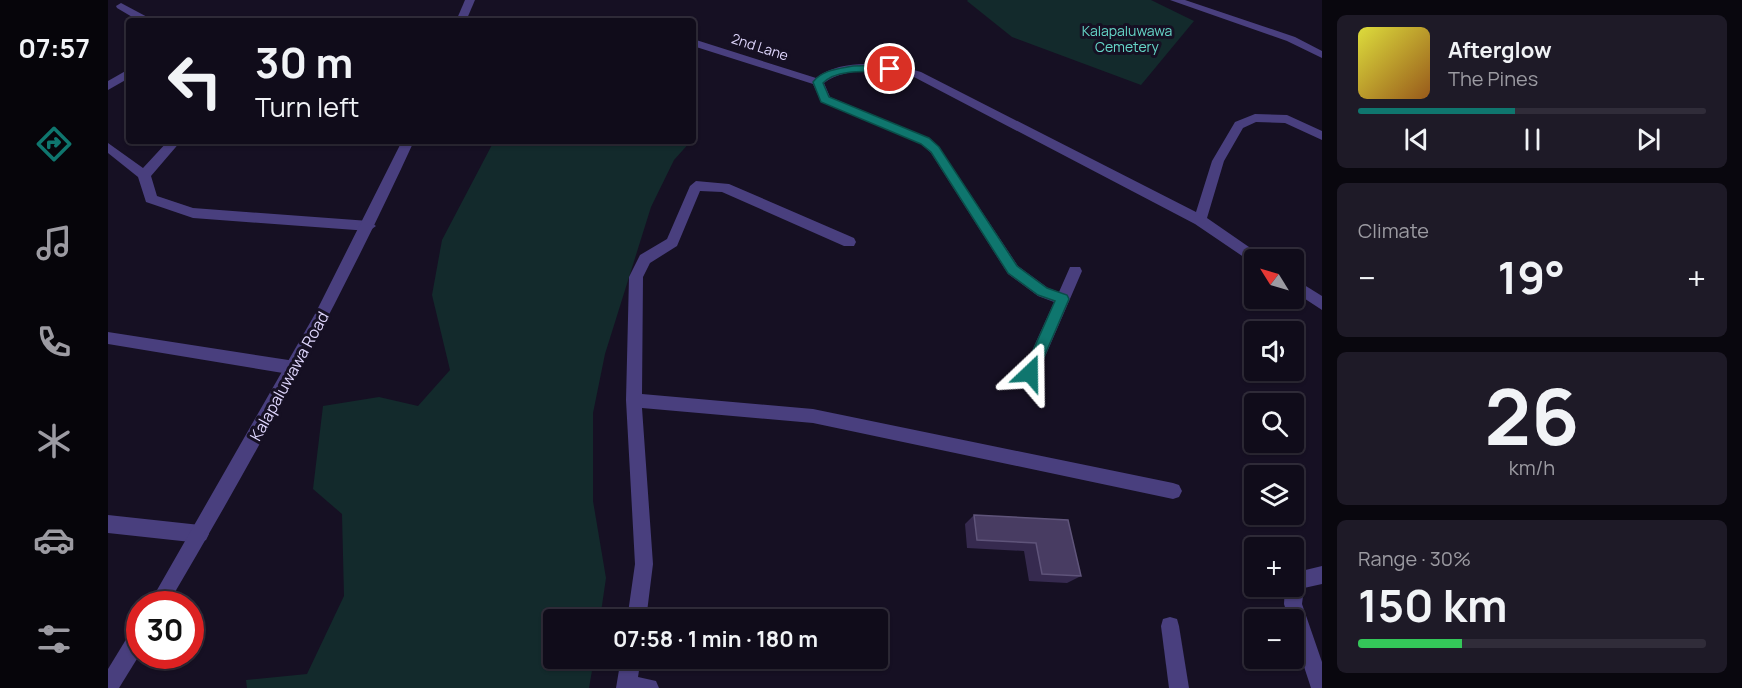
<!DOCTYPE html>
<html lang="en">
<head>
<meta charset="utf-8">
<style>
	body { margin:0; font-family:Manrope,sans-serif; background:#1e1a27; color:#f1f3f6; height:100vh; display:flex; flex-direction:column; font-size:22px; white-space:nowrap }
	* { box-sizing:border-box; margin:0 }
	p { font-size:20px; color:#9c9ba2 }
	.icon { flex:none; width:33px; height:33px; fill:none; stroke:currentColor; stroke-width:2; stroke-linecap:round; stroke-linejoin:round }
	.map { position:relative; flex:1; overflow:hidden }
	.panel { display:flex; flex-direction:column; gap:15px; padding:15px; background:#09070e; width:420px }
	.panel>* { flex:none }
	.banner { position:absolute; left:18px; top:18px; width:570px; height:126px; border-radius:6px; box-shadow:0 2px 4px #0004,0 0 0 2px #302c39; background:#100c1a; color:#f1f3f6; overflow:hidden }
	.needle { width:39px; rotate:307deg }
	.buttons { position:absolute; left:1136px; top:249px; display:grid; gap:12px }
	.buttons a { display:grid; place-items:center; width:60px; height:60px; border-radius:6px; background:#100c1a; box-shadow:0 2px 4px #0004,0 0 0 2px #302c39; font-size:30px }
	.speed { position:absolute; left:18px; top:591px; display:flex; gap:12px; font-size:30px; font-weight:700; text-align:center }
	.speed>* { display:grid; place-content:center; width:78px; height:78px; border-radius:50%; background:#100c1a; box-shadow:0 2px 4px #0004,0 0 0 2px #302c39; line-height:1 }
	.speed .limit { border:9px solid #d22; background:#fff; color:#111 }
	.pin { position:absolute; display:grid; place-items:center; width:51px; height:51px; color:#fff; margin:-26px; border:3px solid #fff; border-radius:50%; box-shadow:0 2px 6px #0007 }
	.me { position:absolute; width:66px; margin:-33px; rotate:23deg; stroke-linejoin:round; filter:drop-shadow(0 0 4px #0008) }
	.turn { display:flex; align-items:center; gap:21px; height:126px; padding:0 30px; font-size:27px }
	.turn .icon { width:78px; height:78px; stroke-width:2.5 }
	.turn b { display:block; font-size:42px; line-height:51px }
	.big { font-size:45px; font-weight:700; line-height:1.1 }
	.panel .tile { flex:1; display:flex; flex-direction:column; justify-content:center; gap:9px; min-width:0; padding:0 21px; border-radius:9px; background:#1e1a27 }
	.panel .dial { align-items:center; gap:0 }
	.dial b { font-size:78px; line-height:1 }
	.song { display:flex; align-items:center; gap:18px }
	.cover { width:72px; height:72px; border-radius:9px; background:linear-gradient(135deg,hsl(60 70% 55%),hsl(30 70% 35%)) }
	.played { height:6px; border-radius:3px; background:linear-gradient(90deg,#0f766e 45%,#302c39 45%) }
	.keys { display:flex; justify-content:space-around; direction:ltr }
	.heat { display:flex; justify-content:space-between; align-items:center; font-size:33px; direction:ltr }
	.charge { height:9px; border-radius:4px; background:linear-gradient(90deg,#34c759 30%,#302c39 0) }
	.trip { position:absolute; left:435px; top:609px; width:345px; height:60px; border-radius:6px; background:#100c1a; box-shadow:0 2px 4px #0004,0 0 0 2px #302c39; font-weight:700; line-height:60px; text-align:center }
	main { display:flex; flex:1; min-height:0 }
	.dock { display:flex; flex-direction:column; width:108px; justify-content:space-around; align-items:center; background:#06050a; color:#9c9ba2 }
	.dock .icon { width:42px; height:42px }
	.dock .on { color:#0f766e }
	.dock b { font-size:27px; color:#f1f3f6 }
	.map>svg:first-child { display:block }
	.green { fill:#132a2c }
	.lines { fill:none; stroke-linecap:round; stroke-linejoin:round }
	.minor { fill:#493f7e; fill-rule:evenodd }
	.tertiary { fill:#493f7e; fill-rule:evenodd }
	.wall { fill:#362a4f }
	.building { fill:#483c62; stroke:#5f547a; stroke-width:1.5 }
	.route { fill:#0f766e; stroke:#0a4d48; stroke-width:1.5 }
	.labels { text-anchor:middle; stroke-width:6; stroke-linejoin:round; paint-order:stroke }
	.far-park-label { font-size:14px; fill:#66d6c8; stroke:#161023 }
	.far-street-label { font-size:14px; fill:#ded5fc; stroke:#161023 }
	.street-label { font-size:16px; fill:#ded5fc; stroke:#161023 }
</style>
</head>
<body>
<main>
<nav class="dock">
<b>07:57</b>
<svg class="icon on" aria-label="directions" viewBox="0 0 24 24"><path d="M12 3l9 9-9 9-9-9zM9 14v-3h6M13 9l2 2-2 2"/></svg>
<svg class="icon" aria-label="music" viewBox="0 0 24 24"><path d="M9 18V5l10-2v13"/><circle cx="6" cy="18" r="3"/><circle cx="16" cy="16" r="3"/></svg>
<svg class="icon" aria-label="phone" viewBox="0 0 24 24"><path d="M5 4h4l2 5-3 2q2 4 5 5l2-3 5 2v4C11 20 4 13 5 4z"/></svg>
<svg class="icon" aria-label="climate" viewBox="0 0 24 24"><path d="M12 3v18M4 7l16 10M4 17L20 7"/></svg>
<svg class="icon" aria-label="car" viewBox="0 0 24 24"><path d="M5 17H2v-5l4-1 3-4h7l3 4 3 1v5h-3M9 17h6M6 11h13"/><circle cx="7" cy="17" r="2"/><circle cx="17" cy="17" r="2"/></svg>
<svg class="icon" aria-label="filters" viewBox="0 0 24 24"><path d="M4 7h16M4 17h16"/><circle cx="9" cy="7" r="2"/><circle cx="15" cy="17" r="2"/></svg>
</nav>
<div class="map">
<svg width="1214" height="688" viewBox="0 0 1214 688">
	<rect width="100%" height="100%" fill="#161023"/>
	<g class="green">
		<polygon points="860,0 1043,0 1086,21 1033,85 904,37 859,1"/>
		<polygon points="386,141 583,141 566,160 543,207 497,354 485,413 485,501 498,578 492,619 446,620 446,658 486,659 481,688 139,688 138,680 199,674 236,596 234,514 205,489 215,406 271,397 310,406 342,370 324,295 334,240"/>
	</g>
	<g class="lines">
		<g class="minor">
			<polygon points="1062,0 1077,0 1187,37 1214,51 1214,58 1179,41"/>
			<polygon points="13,3 43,19 44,21 31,21 9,8 8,6"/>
			<polygon points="513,18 523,19 524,21 508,21"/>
			<path d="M585,39L708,78C736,57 781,64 813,72L1088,212L1104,161L1127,122L1147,114L1179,115L1214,131V140L1177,123L1148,122L1135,128L1116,161L1099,218L1154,256L1156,260H1146V264L1087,224L806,77C778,72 741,65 716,83L722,97L821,138L831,147L910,266L940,288L951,292L962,267H972L974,271L930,373L927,378L922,380L917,378L914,373L946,302L930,296L900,274L823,153L813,144L713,102L705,84L585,46Z"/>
			<polygon points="21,69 21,78 0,90 0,81"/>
			<polygon points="60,141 73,141 43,176 49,196 85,208 261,221 268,226 261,231 85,218 38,202 30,177 0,153 0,143 35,168"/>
			<polygon points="588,181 621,184 746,238 748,242 746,246 736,246 614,192 592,191 569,246 542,263 535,277 534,394 705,409 1065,483 1071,485 1074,491 1071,497 1065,499 705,423 534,408 545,564 538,620 519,620 527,564 518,400 521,277 532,255 559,239 582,186"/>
			<polygon points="1185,278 1214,296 1214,310 1185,291"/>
			<polygon points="0,332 187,361 192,363 195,368 192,373 187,375 0,344"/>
			<polygon points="0,515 92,525 98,528 101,534 98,540 92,543 0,533"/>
			<polygon points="1214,566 1214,584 1196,588 1194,604 1214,662 1214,688 1203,688 1185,633 1185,620 1181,620 1176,604 1177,586 1185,586 1185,573"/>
			<polygon points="1062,617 1069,619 1071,626 1081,688 1061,688 1053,626 1055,619"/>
			<polygon points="513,658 533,658 530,677 548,681 551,688 508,688"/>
		</g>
		<g class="tertiary">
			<polygon points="357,0 367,0 358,21 348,21"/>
			<path d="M294,141H306C233,300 149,453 60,604H41L207,314Z"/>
			<polygon points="32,626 32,654 11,688 0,688 0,669 25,628"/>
		</g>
	</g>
	<polygon class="wall" points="866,515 960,520 973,576 959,583 921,581 916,551 859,548 857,524"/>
	<polygon class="building" points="866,515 960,520 973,576 934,574 928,543 869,540"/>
	<path class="route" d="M745,66L782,65L787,69L782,72C762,72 729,68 715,83L721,97L821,138L831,147L909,266L939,288L959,295L961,299L927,378H917L915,373L947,301L930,295L900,273L823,152L813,144L713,102L705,82C714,70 730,69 745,66Z"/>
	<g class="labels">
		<g class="far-park-label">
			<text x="1019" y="36">Kalapaluwawa<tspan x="1019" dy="16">Cemetery</tspan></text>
		</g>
		<g class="far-street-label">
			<text transform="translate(652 47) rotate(18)" y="5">2nd Lane</text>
		</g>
		<g class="street-label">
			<text transform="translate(181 376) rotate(-61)" y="6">Kalapaluwawa Road</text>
		</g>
	</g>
</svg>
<div class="buttons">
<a><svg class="needle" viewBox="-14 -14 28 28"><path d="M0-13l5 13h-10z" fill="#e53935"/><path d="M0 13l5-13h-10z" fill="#9c9ba2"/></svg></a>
<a><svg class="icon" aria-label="sound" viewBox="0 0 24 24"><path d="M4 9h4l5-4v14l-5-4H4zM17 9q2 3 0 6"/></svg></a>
<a><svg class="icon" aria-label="search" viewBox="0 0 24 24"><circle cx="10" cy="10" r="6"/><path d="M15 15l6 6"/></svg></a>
<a><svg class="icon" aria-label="layers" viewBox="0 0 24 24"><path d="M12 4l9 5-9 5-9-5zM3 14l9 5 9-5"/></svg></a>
<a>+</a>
<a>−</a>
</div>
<div class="speed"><div class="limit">30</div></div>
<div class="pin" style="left:782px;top:69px;background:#d93025"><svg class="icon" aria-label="arrive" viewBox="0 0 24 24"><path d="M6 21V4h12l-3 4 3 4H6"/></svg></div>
<svg class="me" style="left:922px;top:373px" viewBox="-20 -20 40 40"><path d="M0-17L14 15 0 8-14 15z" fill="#0f766e" stroke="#fff" stroke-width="4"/></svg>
<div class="trip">07:58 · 1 min · 180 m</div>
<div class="banner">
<div class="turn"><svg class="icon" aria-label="left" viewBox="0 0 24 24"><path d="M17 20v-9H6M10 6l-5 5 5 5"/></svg><div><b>30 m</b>Turn left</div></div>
</div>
</div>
<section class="panel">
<div class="tile">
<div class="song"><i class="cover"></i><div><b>Afterglow</b><p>The Pines</p></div></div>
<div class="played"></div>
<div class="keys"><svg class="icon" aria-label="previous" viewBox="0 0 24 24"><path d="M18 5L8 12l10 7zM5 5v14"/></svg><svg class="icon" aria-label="pause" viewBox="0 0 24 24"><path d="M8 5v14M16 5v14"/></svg><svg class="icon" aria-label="next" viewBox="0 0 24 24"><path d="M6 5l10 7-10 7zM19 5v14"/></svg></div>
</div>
<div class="tile"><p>Climate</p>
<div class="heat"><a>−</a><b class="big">19°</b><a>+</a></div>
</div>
<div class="tile dial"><b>26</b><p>km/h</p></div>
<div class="tile"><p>Range · 30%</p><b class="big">150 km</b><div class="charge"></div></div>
</section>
</main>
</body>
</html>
